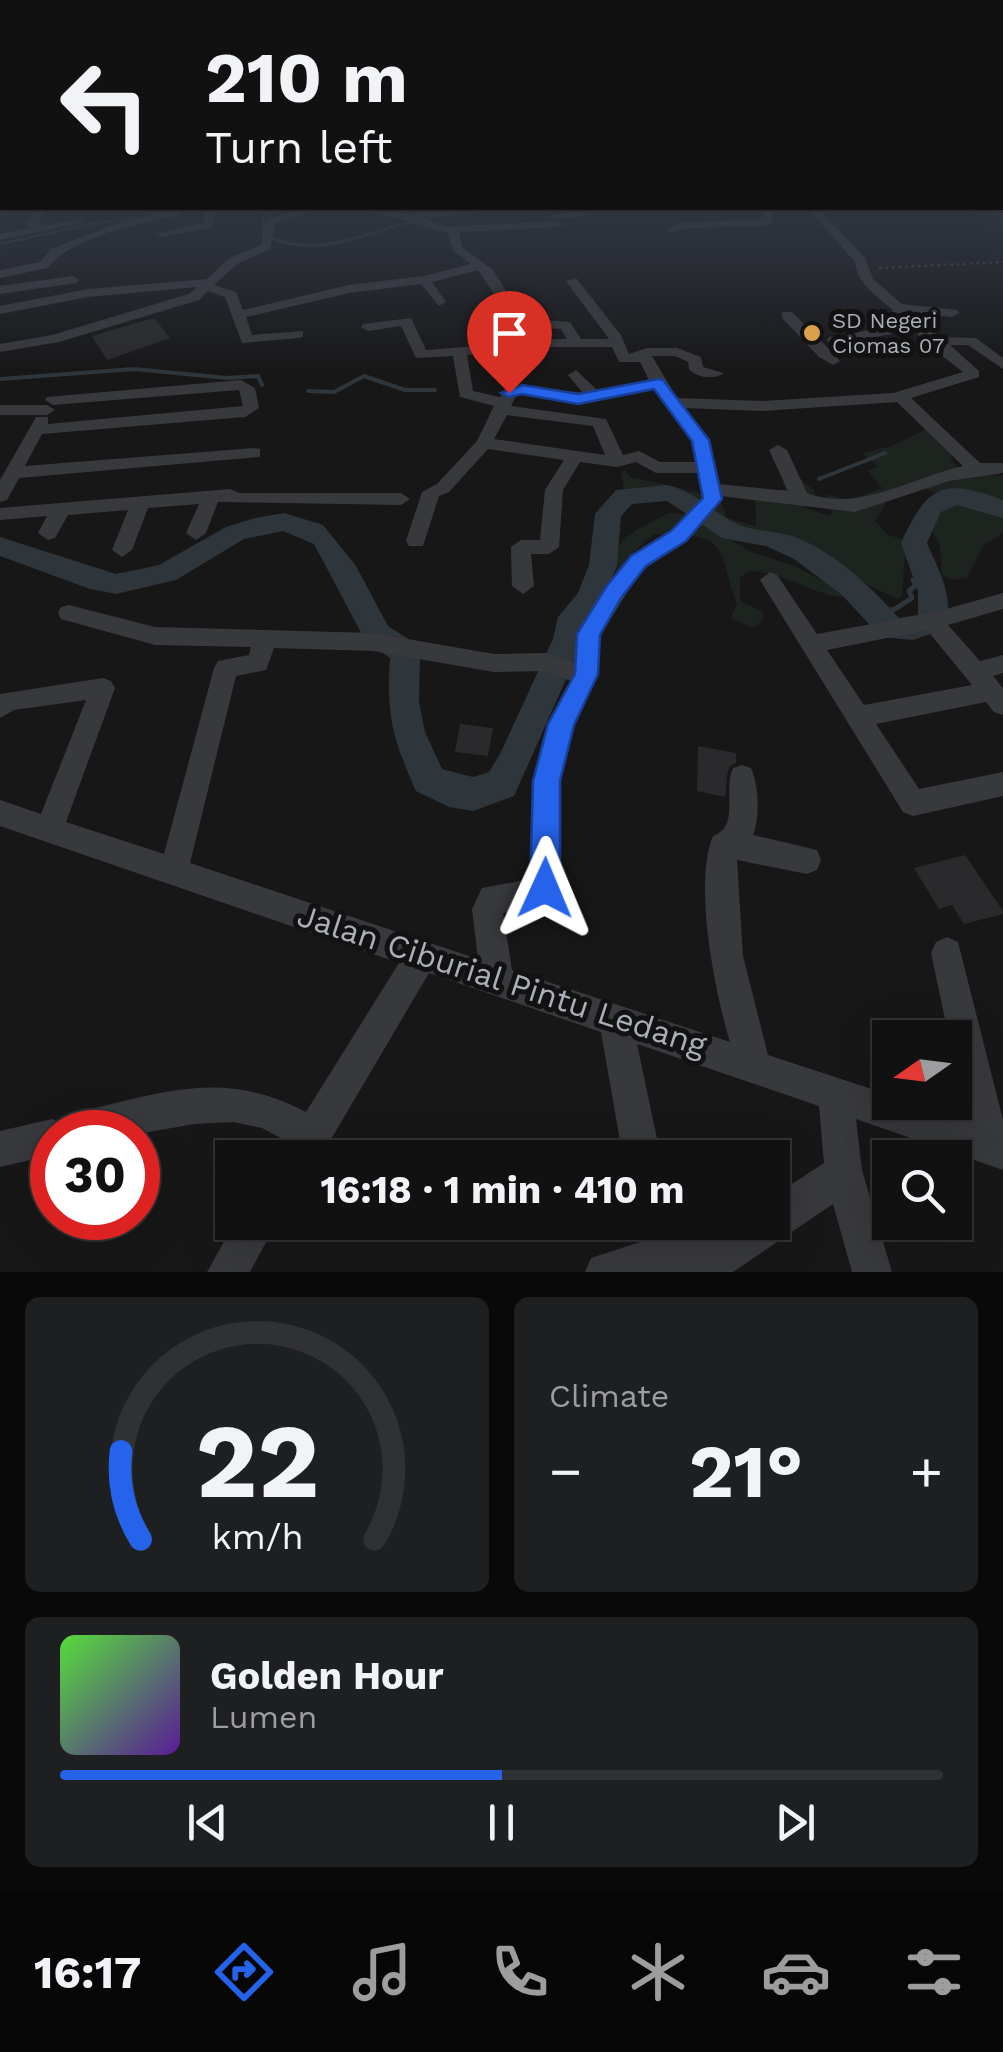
<!DOCTYPE html>
<html lang="en">
<head>
<meta charset="utf-8">
<style>
	body { margin:0; font-family:"Work Sans",sans-serif; background:#1e1f20; color:#f1f3f6; height:100vh; display:flex; flex-direction:column; font-size:38px; white-space:nowrap }
	* { box-sizing:border-box; margin:0 }
	p { font-size:32px; color:#9c9d9f }
	.icon { flex:none; width:55px; height:55px; fill:none; stroke:currentColor; stroke-width:2; stroke-linecap:round; stroke-linejoin:round }
	.map { position:relative; height:1272px; overflow:hidden }
	.panel { display:flex; flex-direction:column; gap:25px; padding:25px; background:#09090a; flex:1 }
	.panel>* { flex:none }
	.top-card { position:absolute; left:0px; top:0px; width:1005px; height:210px; box-shadow:0 10px 40px #0002,0 0 0 2px #303132; background:#111112; color:#f1f3f6; overflow:hidden }
	.needle { width:65px; rotate:256deg }
	.tools { position:absolute; left:872px; top:1020px; display:grid; gap:20px }
	.tools a { display:grid; place-items:center; width:100px; height:100px; border-radius:0px; background:#111112; box-shadow:0 10px 40px #0002,0 0 0 2px #303132; font-size:50px }
	.speed { position:absolute; left:30px; top:1110px; display:flex; gap:20px; font-size:50px; font-weight:700; text-align:center }
	.speed>* { display:grid; place-content:center; width:130px; height:130px; border-radius:50%; background:#111112; box-shadow:0 10px 40px #0002,0 0 0 2px #303132; line-height:1 }
	.speed .limit { border:15px solid #d22; background:#fff; color:#111 }
	.pin { position:absolute; display:grid; place-items:center; width:85px; height:85px; color:#fff; margin:-102px -42px; border-radius:50% 50% 50% 0; rotate:-45deg; box-shadow:0 0 10px #0007 }
	.pin .icon { rotate:45deg }
	.me { position:absolute; width:110px; margin:-55px; rotate:1deg; stroke-linejoin:round; filter:drop-shadow(0 0 8px #0008) }
	.turn { display:flex; align-items:center; gap:35px; height:210px; padding:0 40px; font-size:45px }
	.turn .icon { width:130px; height:130px; stroke-width:2.5 }
	.turn b { display:block; font-size:70px; line-height:85px }
	.big { font-size:75px; font-weight:700; line-height:1.1 }
	.panel .card { flex:1; display:flex; flex-direction:column; justify-content:center; gap:15px; min-width:0; padding:0 35px; border-radius:15px; background:#1e1f20 }
	.panel .dial { align-items:center; gap:0 }
	.dial svg { height:260px; overflow:visible; fill:none; stroke:#303132; stroke-width:7; stroke-linecap:round; text-anchor:middle }
	.dial text { fill:#f1f3f6; stroke:none }
	.song { display:flex; align-items:center; gap:30px }
	.cover { width:120px; height:120px; border-radius:15px; background:linear-gradient(135deg,hsl(110 70% 55%),hsl(270 70% 35%)) }
	.played { height:10px; border-radius:5px; background:linear-gradient(90deg,#2563eb 50%,#303132 50%) }
	.keys { display:flex; justify-content:space-around; direction:ltr }
	.heat { display:flex; justify-content:space-between; align-items:center; font-size:55px; direction:ltr }
	.panel .tiles { flex:1; display:grid; gap:25px; grid-template-columns:1fr 1fr }
	.card:last-child { grid-column:span 2 }
	.trip { position:absolute; left:215px; top:1140px; width:575px; height:100px; border-radius:0px; background:#111112; box-shadow:0 10px 40px #0002,0 0 0 2px #303132; font-weight:700; line-height:100px; text-align:center }
	.tabs { display:flex; height:160px; justify-content:space-around; align-items:center; background:#070707; color:#9c9d9f }
	.tabs .icon { width:70px; height:70px }
	.tabs .on { color:#2563eb }
	.tabs b { font-size:45px; color:#f1f3f6 }
	.map>svg:first-child { display:block }
	.green { fill:#1d231e }
	.lines { fill:none; stroke-linecap:round; stroke-linejoin:round }
	.stream-far2 { stroke:#2e363b; stroke-width:2.5 }
	.stream-far1 { stroke:#2e363b; stroke-width:4 }
	.stream { stroke:#2e363b; stroke-width:5 }
	.river { fill:#2e363b; fill-rule:evenodd }
	.building { fill:#2a2a2c }
	.path { stroke:#3e4044; stroke-width:2.5; stroke-dasharray:2.5 4; stroke-linecap:butt }
	.minor { fill:#38393d; fill-rule:evenodd }
	.route { fill:#2563eb; stroke:#184099; stroke-width:2.5 }
	.poi-dot { fill:#dba04c; stroke:#121213; stroke-width:4 }
	.labels { text-anchor:middle; stroke-width:10; stroke-linejoin:round; paint-order:stroke }
	.far-poi-label { font-size:22px; fill:#abafb7; stroke:#121213; text-anchor:start }
	.near-street-label { font-size:32px; fill:#abafb7; stroke:#121213 }
</style>
</head>
<body>
<div class="map">
<svg width="1003" height="1272" viewBox="0 0 1003 1272">
	<rect width="100%" height="100%" fill="#171718"/>
	<g class="green">
		<path d="M927,429L953,449L951,460L960,471L1003,476V533L983,546L967,578L952,580L942,574L940,545L931,529L934,514L947,501L946,495L920,488L891,495L875,521L888,535L906,540L902,595L898,599L836,570L808,550L708,516L710,507C688,488 652,494 625,494L621,471L625,470L630,477C661,483 688,491 719,498L727,518L756,526L755,494L786,489L782,483L801,480L814,490L815,495L804,503L806,508L829,516L832,512L823,501L828,494L846,501L882,488L868,471L878,466L862,453L891,446Z"/>
		<path d="M669,513L686,514L752,552L794,566L845,592L849,598C813,596 786,572 749,571L740,578V601L762,611L764,618L754,628L730,618L737,605C716,543 730,535 654,534L627,558L617,573L611,569C607,541 648,523 669,513Z"/>
	</g>
	<g class="lines">
		<g class="stream-far2">
			<path d="M270,208L263,217L264,235C314,258 353,238 402,224C428,217 454,213 481,211"/>
			<polyline points="0,244 100,222 137,219"/>
		</g>
		<g class="stream-far1">
			<polyline points="0,379 134,369 227,378 258,376 262,385"/>
			<polyline points="308,391 334,392 364,376 405,390 435,390"/>
			<polyline points="819,479 885,453"/>
		</g>
		<polyline class="stream" points="878,613 895,609 912,598 909,591 916,585 913,580 931,581"/>
		<path class="river" d="M667,485C694,491 711,510 735,523C752,532 776,530 795,537C836,553 870,586 899,618L918,615V591L901,543C927,486 942,477 1003,500V518L957,505L941,512L927,543C938,570 958,601 942,630L913,640L881,637L842,595L794,559L766,546L722,538L667,501L632,504L621,516L617,565L604,598L587,621L583,641L514,796L473,811L449,807L416,791C393,739 386,717 390,658L366,642L314,544L283,531L244,539L176,580L116,594L90,589L0,556V537L116,574L159,565L226,527L255,518L284,513L323,525L356,566L388,626L410,640L420,657L419,702L425,732L442,769L473,777L489,772L501,752L553,639L558,617L578,593L589,565L595,514L616,490Z"/>
	</g>
	<g class="building">
		<polygon points="154,318 170,338 107,360 92,336"/>
		<polygon points="460,724 493,728 488,756 455,752"/>
		<polygon points="698,746 736,753 736,763 729,767 727,776 725,797 697,791"/>
		<polygon points="965,855 1003,911 1003,914 964,924 952,905 939,909 914,868"/>
	</g>
	<g class="lines">
		<polyline class="path" points="879,268 1003,262"/>
		<g class="minor">
			<rect x="1002" y="199" width="1" height="6"/>
			<polygon points="35,208 45,208 38,223 42,226 80,219 85,222 0,240 0,234 30,228 27,224"/>
			<path d="M173,208H183L179,215C140,225 73,235 48,268L0,278V270L40,262L51,249L115,224Z"/>
			<polygon points="205,208 215,208 213,227 162,237 156,234 204,223"/>
			<path d="M305,208H320L275,223L270,249L237,264L214,285L236,292L243,310L349,285L424,276L471,264L453,250L448,233L359,208H376L413,215L417,211L470,208L466,212L420,217L444,227L558,221L563,224L558,227L459,232L462,247L493,270L508,294L522,297L530,319L570,322L581,339H609L566,281L576,278L621,335L629,354L647,348H677L701,357L703,367L724,373C715,380 696,378 689,369L688,362L675,356H652L677,398L762,401L893,393L963,372L927,344L902,318L891,334L844,343L849,350L836,356L840,361L833,365L819,357L782,318V312H792L829,349L833,348L827,340L829,337L881,328L893,310C878,297 857,284 855,262L808,208H818L865,258L873,279L902,304L957,310L959,313L952,317L912,313L940,337L976,338L1003,358V369L968,345H950L979,371V377L911,398L980,463H1003V473L949,481L855,512L721,496L685,541L640,572L600,636L598,674L573,724L560,781V888C551,910 524,910 503,913L512,970L730,1042C715,993 693,883 713,836C741,825 722,792 733,768L742,765L751,768C759,786 760,818 753,835L817,850L821,860L817,870L807,874L737,860L743,956L768,1055L890,1095V1102H913L967,1121L955,1065V1038H949L931,953L936,942L947,937L958,942L1003,1120V1170L856,1119L862,1170L892,1272H852L833,1204L733,1272H585L591,1258L643,1241L638,1222H677L681,1236L711,1239L735,1222H772V1197L824,1163L819,1106L637,1044L661,1158H623L601,1032L429,973L320,1158H281L288,1142L262,1128L233,1122L194,1124L138,1134L52,1132V1155L0,1167V1131L52,1119L57,1121L71,1114C158,1094 221,1067 306,1112L399,963L0,826V800L41,814L86,700L14,710L0,718V694L103,678L111,681L115,688L66,822L164,854L214,668L218,661L249,655L251,647L155,645L61,619L58,613L61,607L69,605L155,627L373,633L494,654L545,653L575,663L578,635L626,562L671,531L702,498L698,473H656L636,462L617,467L580,462L563,490L559,547L549,554H531L534,586L523,594L512,586L511,547L521,540H540L545,490L564,460L488,449L449,492L439,496L423,546H409L406,541L422,492L437,484L477,441L494,406L460,397L453,356L416,358L401,326L368,331L361,327L363,324L411,318L426,350L504,344V350L467,355L473,391L500,397L507,386L512,384L583,393L568,375L576,370L597,390L649,380L640,362H619L612,347H524L517,343L524,339H567L561,329L533,327V335L492,339V333L520,329L511,303L498,300L478,270L432,282L446,302L439,306L421,284L349,293L246,317L252,335L303,331V337L298,338L242,343L225,297L208,291L199,300L59,342L0,352V344L52,335L189,294L197,287L88,297L0,314V306L88,289L207,279L229,258L261,245L266,219ZM654,388L692,440L696,462H660L639,451L623,455L606,419L511,406L517,394L578,404ZM897,402L963,466C913,477 858,513 807,493L787,450L778,445L769,450L788,491L718,484L708,440L685,408L762,411ZM507,415L593,426L605,455L494,439ZM274,648L373,651L494,672L544,671L571,681C533,753 533,799 530,879L482,888L472,909L478,959L190,863L236,676L266,670Z"/>
			<polygon points="765,208 775,208 771,223 766,226 685,228 673,233 667,230 679,222 761,220"/>
			<polygon points="583,211 587,216 553,219 548,216"/>
			<polygon points="73,276 79,280 77,283 0,294 0,286"/>
			<polygon points="241,380 255,388 259,408 245,417 42,434 25,466 254,448 260,449 260,457 19,478 7,500 0,502 0,480 36,417 48,417 48,424 243,406 239,390 53,405 45,400 47,397"/>
			<polygon points="0,405 47,405 55,410 47,415 0,415"/>
			<polygon points="230,489 240,493 401,493 410,499 401,505 218,502 206,533 196,540 186,533 199,504 148,508 132,550 122,557 112,550 128,510 68,515 55,538 48,540 38,533 47,516 0,520 0,508"/>
			<path d="M770,572L777,575L817,634L932,613L1003,593V609L948,625L980,661L1003,655V673L993,676L1003,688V715L994,712L986,702L876,724L919,789L1003,772V796L913,816L903,812L760,580ZM927,630L972,685L864,705L827,650Z"/>
			<polygon points="235,1222 277,1222 250,1272 207,1272"/>
		</g>
	</g>
	<linearGradient id="sky" x2="0" y2="1"><stop stop-color="#0d0d0d"/><stop offset="0.52" stop-color="#363c48"/><stop offset="1" stop-color="#363c48" stop-opacity="0"/></linearGradient>
	<rect width="1003" height="371" fill="url(#sky)"/>
	<polygon class="route" points="658,379 663,380 709,440 722,499 686,541 646,566 621,598 600,635 598,674 574,725 560,781 560,888 555,899 545,903 534,899 530,888 533,781 548,724 575,674 577,634 606,587 631,556 671,531 703,498 692,441 654,389 578,404 522,394 509,397 501,393 522,385 578,394"/>
	<circle class="poi-dot" cx="812" cy="333" r="10"/>
	<g class="labels">
		<g class="far-poi-label">
			<text x="832" y="328">SD Negeri<tspan x="832" dy="25">Ciomas 07</tspan></text>
		</g>
		<g class="near-street-label">
			<text transform="translate(502 980) rotate(18)" y="11">Jalan Ciburial Pintu Ledang</text>
		</g>
	</g>
</svg>
<div class="tools">
<a><svg class="needle" viewBox="-14 -14 28 28"><path d="M0-13l5 13h-10z" fill="#e53935"/><path d="M0 13l5-13h-10z" fill="#9c9d9f"/></svg></a>
<a><svg class="icon" aria-label="search" viewBox="0 0 24 24"><circle cx="10" cy="10" r="6"/><path d="M15 15l6 6"/></svg></a>
</div>
<div class="speed"><div class="limit">30</div></div>
<div class="pin" style="left:509px;top:393px;background:#d93025"><svg class="icon" aria-label="arrive" viewBox="0 0 24 24"><path d="M6 21V4h12l-3 4 3 4H6"/></svg></div>
<svg class="me" style="left:545px;top:888px" viewBox="-20 -20 40 40"><path d="M0-17L14 15 0 8-14 15z" fill="#2563eb" stroke="#fff" stroke-width="4"/></svg>
<div class="trip">16:18 · 1 min · 410 m</div>
<div class="top-card">
<div class="turn"><svg class="icon" aria-label="left" viewBox="0 0 24 24"><path d="M17 20v-9H6M10 6l-5 5 5 5"/></svg><div><b>210 m</b>Turn left</div></div>
</div>
</div>
<section class="panel">
<div class="tiles">
<div class="card dial"><svg viewBox="0 0 100 80">
<path d="M14 69A42 42 0 1 1 86 69"/>
<path d="M14 69A42 42 0 0 1 8 42" stroke="#2563eb"/>
<text x="50" y="56" font-size="32" font-weight="700">22</text>
<text x="50" y="72" font-size="11">km/h</text>
</svg></div>
<div class="card"><p>Climate</p>
<div class="heat"><a>−</a><b class="big">21°</b><a>+</a></div>
</div>
<div class="card">
<div class="song"><i class="cover"></i><div><b>Golden Hour</b><p>Lumen</p></div></div>
<div class="played"></div>
<div class="keys"><svg class="icon" aria-label="previous" viewBox="0 0 24 24"><path d="M18 5L8 12l10 7zM5 5v14"/></svg><svg class="icon" aria-label="pause" viewBox="0 0 24 24"><path d="M8 5v14M16 5v14"/></svg><svg class="icon" aria-label="next" viewBox="0 0 24 24"><path d="M6 5l10 7-10 7zM19 5v14"/></svg></div>
</div>
</div>
</section>
<nav class="tabs">
<b>16:17</b>
<svg class="icon on" aria-label="directions" viewBox="0 0 24 24"><path d="M12 3l9 9-9 9-9-9zM9 14v-3h6M13 9l2 2-2 2"/></svg>
<svg class="icon" aria-label="music" viewBox="0 0 24 24"><path d="M9 18V5l10-2v13"/><circle cx="6" cy="18" r="3"/><circle cx="16" cy="16" r="3"/></svg>
<svg class="icon" aria-label="phone" viewBox="0 0 24 24"><path d="M5 4h4l2 5-3 2q2 4 5 5l2-3 5 2v4C11 20 4 13 5 4z"/></svg>
<svg class="icon" aria-label="climate" viewBox="0 0 24 24"><path d="M12 3v18M4 7l16 10M4 17L20 7"/></svg>
<svg class="icon" aria-label="car" viewBox="0 0 24 24"><path d="M5 17H2v-5l4-1 3-4h7l3 4 3 1v5h-3M9 17h6M6 11h13"/><circle cx="7" cy="17" r="2"/><circle cx="17" cy="17" r="2"/></svg>
<svg class="icon" aria-label="filters" viewBox="0 0 24 24"><path d="M4 7h16M4 17h16"/><circle cx="9" cy="7" r="2"/><circle cx="15" cy="17" r="2"/></svg>
</nav>
</body>
</html>
